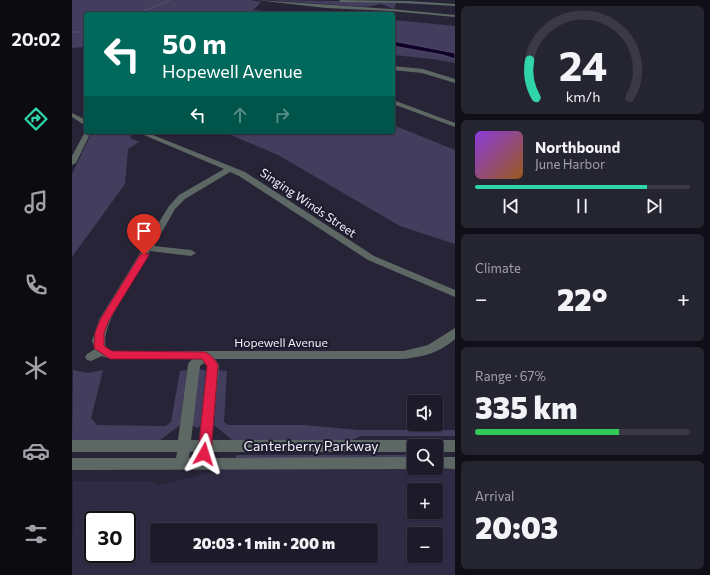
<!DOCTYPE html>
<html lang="en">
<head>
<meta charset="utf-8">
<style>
	body { margin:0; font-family:Commissioner,sans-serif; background:#252431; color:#f1f3f6; height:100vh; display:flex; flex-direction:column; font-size:15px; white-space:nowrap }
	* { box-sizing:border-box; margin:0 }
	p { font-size:13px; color:#a0a1a8 }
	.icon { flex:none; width:22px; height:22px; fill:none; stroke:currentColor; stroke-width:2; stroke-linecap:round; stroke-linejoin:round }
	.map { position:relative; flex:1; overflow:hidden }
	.details { display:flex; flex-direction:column; gap:6px; padding:6px; background:#100f17; width:255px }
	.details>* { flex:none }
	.guide { position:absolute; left:12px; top:12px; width:311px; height:122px; border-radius:4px; box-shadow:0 1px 3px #0004,0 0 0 1px #3b3946; background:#00695c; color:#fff; overflow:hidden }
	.tools { position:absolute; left:335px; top:395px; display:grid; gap:8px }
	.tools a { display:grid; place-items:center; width:36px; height:36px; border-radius:4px; background:#1d1b29; box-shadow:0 1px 3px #0004,0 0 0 1px #3b3946; font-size:20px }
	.speed { position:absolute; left:12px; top:511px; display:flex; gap:8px; font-size:20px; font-weight:700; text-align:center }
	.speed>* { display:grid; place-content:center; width:52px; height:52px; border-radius:50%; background:#1d1b29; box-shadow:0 1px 3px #0004,0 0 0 1px #3b3946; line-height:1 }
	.speed .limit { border:2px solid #111; border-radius:6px; background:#fff; color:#111 }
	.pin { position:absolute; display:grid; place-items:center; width:34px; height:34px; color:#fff; margin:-41px -17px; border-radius:50% 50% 50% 0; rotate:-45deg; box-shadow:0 0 4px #0007 }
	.pin .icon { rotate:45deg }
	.me { position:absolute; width:44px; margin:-22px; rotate:6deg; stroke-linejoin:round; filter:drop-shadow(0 0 3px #0008) }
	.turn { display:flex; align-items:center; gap:14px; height:84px; padding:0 12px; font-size:18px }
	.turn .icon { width:52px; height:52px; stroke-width:2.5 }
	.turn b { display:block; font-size:28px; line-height:34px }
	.lanes { display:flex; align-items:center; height:38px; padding:0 12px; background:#0003; justify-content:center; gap:20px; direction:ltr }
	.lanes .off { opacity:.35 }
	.big { font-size:30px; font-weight:800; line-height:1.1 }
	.details .tile { flex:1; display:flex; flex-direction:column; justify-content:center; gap:6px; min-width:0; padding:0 14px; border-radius:6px; background:#252431 }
	.details .dial { align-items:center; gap:0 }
	.dial svg { height:104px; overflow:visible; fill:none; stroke:#3b3946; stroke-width:7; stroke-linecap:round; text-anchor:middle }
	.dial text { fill:#f1f3f6; stroke:none }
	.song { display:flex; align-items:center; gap:12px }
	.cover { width:48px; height:48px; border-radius:6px; background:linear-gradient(135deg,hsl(270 70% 55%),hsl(30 70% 35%)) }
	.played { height:4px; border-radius:2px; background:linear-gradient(90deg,#2fd4aa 80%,#3b3946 80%) }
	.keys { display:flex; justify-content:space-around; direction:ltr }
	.heat { display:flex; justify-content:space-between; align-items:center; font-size:22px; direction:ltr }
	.charge { height:6px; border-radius:3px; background:linear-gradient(90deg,#34c759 67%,#3b3946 0) }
	.trip { position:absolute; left:78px; top:523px; width:228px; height:40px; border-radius:4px; background:#1d1b29; box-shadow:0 1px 3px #0004,0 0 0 1px #3b3946; font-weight:800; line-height:40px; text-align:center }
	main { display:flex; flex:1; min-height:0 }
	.tab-bar { display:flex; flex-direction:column; width:72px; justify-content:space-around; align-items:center; background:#0c0b10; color:#a0a1a8 }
	.tab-bar .icon { width:28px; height:28px }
	.tab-bar .on { color:#2fd4aa }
	.tab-bar b { font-size:18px; color:#f1f3f6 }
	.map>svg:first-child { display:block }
	.built { fill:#2f2b45; fill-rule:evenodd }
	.green { fill:#433e5e }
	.water { fill:#0e022a; stroke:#524969 }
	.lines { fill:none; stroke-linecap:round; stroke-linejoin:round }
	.stream { stroke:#524969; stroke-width:1.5 }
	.minor { fill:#5d6864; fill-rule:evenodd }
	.route { fill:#e11d48; stroke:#92132f }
	.labels { text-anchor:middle; stroke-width:4; stroke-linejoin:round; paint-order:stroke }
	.street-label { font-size:12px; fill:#f2f0fd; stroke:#1e1b2d }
	.near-street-label { font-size:14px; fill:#f2f0fd; stroke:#1e1b2d }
</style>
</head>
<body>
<main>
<nav class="tab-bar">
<b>20:02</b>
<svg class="icon on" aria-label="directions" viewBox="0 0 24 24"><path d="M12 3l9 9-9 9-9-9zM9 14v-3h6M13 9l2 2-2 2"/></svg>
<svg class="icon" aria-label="music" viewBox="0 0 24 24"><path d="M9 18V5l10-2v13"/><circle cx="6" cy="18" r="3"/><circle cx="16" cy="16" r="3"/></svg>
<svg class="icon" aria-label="phone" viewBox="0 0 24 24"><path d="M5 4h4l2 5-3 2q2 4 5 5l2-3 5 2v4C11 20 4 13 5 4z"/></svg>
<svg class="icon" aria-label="climate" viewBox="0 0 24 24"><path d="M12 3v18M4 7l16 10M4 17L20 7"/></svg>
<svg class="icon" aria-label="car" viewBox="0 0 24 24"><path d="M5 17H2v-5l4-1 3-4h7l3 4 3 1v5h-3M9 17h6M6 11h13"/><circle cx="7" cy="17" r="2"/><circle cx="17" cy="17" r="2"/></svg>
<svg class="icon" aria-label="filters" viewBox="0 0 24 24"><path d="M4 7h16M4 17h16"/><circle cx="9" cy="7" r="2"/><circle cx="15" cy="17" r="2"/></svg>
</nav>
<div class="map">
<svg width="383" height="575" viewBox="0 0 383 575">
	<rect width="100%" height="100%" fill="#272437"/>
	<path class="built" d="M156,468L383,469V575H0L1,481H76L88,485ZM342,490H364V512H342ZM21,520H55V554H21ZM85,530H299V556H85ZM342,534H364V556H342Z"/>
	<g class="green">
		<polygon points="0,0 178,0 189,2 181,10 224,14 14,14 14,47 0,48"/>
		<polygon points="195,0 338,2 383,6 324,3 322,9 309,4 294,7"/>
		<polygon points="321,20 383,26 383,63 360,59 321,55"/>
		<polygon points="321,125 383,150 383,244 328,226 206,155 152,132 321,132"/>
		<polygon points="20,132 60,132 58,138 67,142 56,149 53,184 0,257 0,174"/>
		<polygon points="128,369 134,371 130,425 125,428 120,425 126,371"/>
		<polygon points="1,370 16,373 31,370 19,418 25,425 94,426 99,422 108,371 115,370 108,425 87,441 0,440"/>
		<polygon points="146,370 155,371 152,422 156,425 232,425 287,430 383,430 383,436 289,436 280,440 160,440 142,425"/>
		<polygon points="342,451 342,458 164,459 164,455 331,455"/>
	</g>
	<polygon class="water" points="321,41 383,53 383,59 371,55 321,46"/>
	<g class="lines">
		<g class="stream">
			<polyline points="64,14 98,0"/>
			<polyline points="0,32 14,32"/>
		</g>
		<g class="minor">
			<polygon points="184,0 319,9 383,15 383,17 319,11 254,8"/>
			<polygon points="268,0 336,1 383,4 383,6 336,3 269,2 267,1"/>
			<polygon points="321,66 351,69 383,79 383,83 350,73 321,70"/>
			<polygon points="321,100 383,123 383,127 321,104"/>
			<polygon points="0,113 14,120 14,126 0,117"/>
			<polygon points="14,130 14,132 19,132 4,163 0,165 0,156"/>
			<path d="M72,133H76L173,172L302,256L383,290V297L296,260L167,176L158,172L113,199L103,209L82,246L119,250L124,253L119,256L78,251C66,272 27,325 34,348L39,351H332L356,345L383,328V339C369,352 351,357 332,359H143L147,365L140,440H383V452H364V446H342V452H139L138,458L342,457V468H344L342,469L0,470V458H104L105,452H0V440H106L116,364L120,359H38L30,356L19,361L15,360L13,357L15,354L23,349L20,341L27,320L97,206L107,195L152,169L72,135ZM132,363L135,366L127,440H119L128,366ZM118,452H126L125,458H117Z"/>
			<polygon points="364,457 383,457 383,469 362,468 364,468"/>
		</g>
	</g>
	<path class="route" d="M72,252L77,255L37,320L32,333V346L40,351L133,352C138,354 143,359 146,365L139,454L137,458L132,459L128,458L126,454L135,366L130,359H38L22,348L23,333L28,320L68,255Z"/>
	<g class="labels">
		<g class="street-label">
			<text transform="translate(236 203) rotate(34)" y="4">Singing Winds Street</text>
			<text x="209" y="347">Hopewell Avenue</text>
		</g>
		<g class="near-street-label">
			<text x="239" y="451">Canterberry Parkway</text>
		</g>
	</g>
</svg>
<div class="tools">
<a><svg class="icon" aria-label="sound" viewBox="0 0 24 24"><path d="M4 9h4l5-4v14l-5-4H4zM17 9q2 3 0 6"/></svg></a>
<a><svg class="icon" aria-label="search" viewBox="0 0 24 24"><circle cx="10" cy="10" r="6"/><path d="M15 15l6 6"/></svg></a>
<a>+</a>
<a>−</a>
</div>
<div class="speed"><div class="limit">30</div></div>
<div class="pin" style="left:72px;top:255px;background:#d93025"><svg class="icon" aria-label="arrive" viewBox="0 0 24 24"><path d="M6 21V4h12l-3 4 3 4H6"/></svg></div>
<svg class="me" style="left:132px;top:454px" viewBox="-20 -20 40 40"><path d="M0-17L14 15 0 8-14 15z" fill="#e11d48" stroke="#fff" stroke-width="4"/></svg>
<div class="trip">20:03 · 1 min · 200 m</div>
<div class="guide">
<div class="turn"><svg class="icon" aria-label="left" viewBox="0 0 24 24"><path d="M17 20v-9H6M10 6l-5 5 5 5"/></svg><div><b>50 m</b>Hopewell Avenue</div></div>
<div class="lanes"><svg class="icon" aria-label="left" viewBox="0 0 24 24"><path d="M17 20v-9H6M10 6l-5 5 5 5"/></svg><svg class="icon off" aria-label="ahead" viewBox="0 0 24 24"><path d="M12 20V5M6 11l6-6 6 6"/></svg><svg class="icon off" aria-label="right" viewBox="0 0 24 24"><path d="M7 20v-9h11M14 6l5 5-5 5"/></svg></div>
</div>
</div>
<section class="details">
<div class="tile dial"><svg viewBox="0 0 100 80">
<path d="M14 69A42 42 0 1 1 86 69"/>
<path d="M14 69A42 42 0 0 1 9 40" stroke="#2fd4aa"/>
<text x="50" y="56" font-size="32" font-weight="700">24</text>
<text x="50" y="72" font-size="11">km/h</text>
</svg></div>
<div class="tile">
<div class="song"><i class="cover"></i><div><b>Northbound</b><p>June Harbor</p></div></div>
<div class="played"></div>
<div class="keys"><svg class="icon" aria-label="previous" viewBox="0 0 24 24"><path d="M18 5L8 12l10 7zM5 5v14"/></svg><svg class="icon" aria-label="pause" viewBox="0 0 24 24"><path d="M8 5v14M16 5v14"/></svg><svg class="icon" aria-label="next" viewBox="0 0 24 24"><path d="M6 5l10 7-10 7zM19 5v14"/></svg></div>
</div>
<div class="tile"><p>Climate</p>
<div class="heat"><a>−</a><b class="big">22°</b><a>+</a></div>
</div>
<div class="tile"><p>Range · 67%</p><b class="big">335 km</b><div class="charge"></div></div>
<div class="tile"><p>Arrival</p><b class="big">20:03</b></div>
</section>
</main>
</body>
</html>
